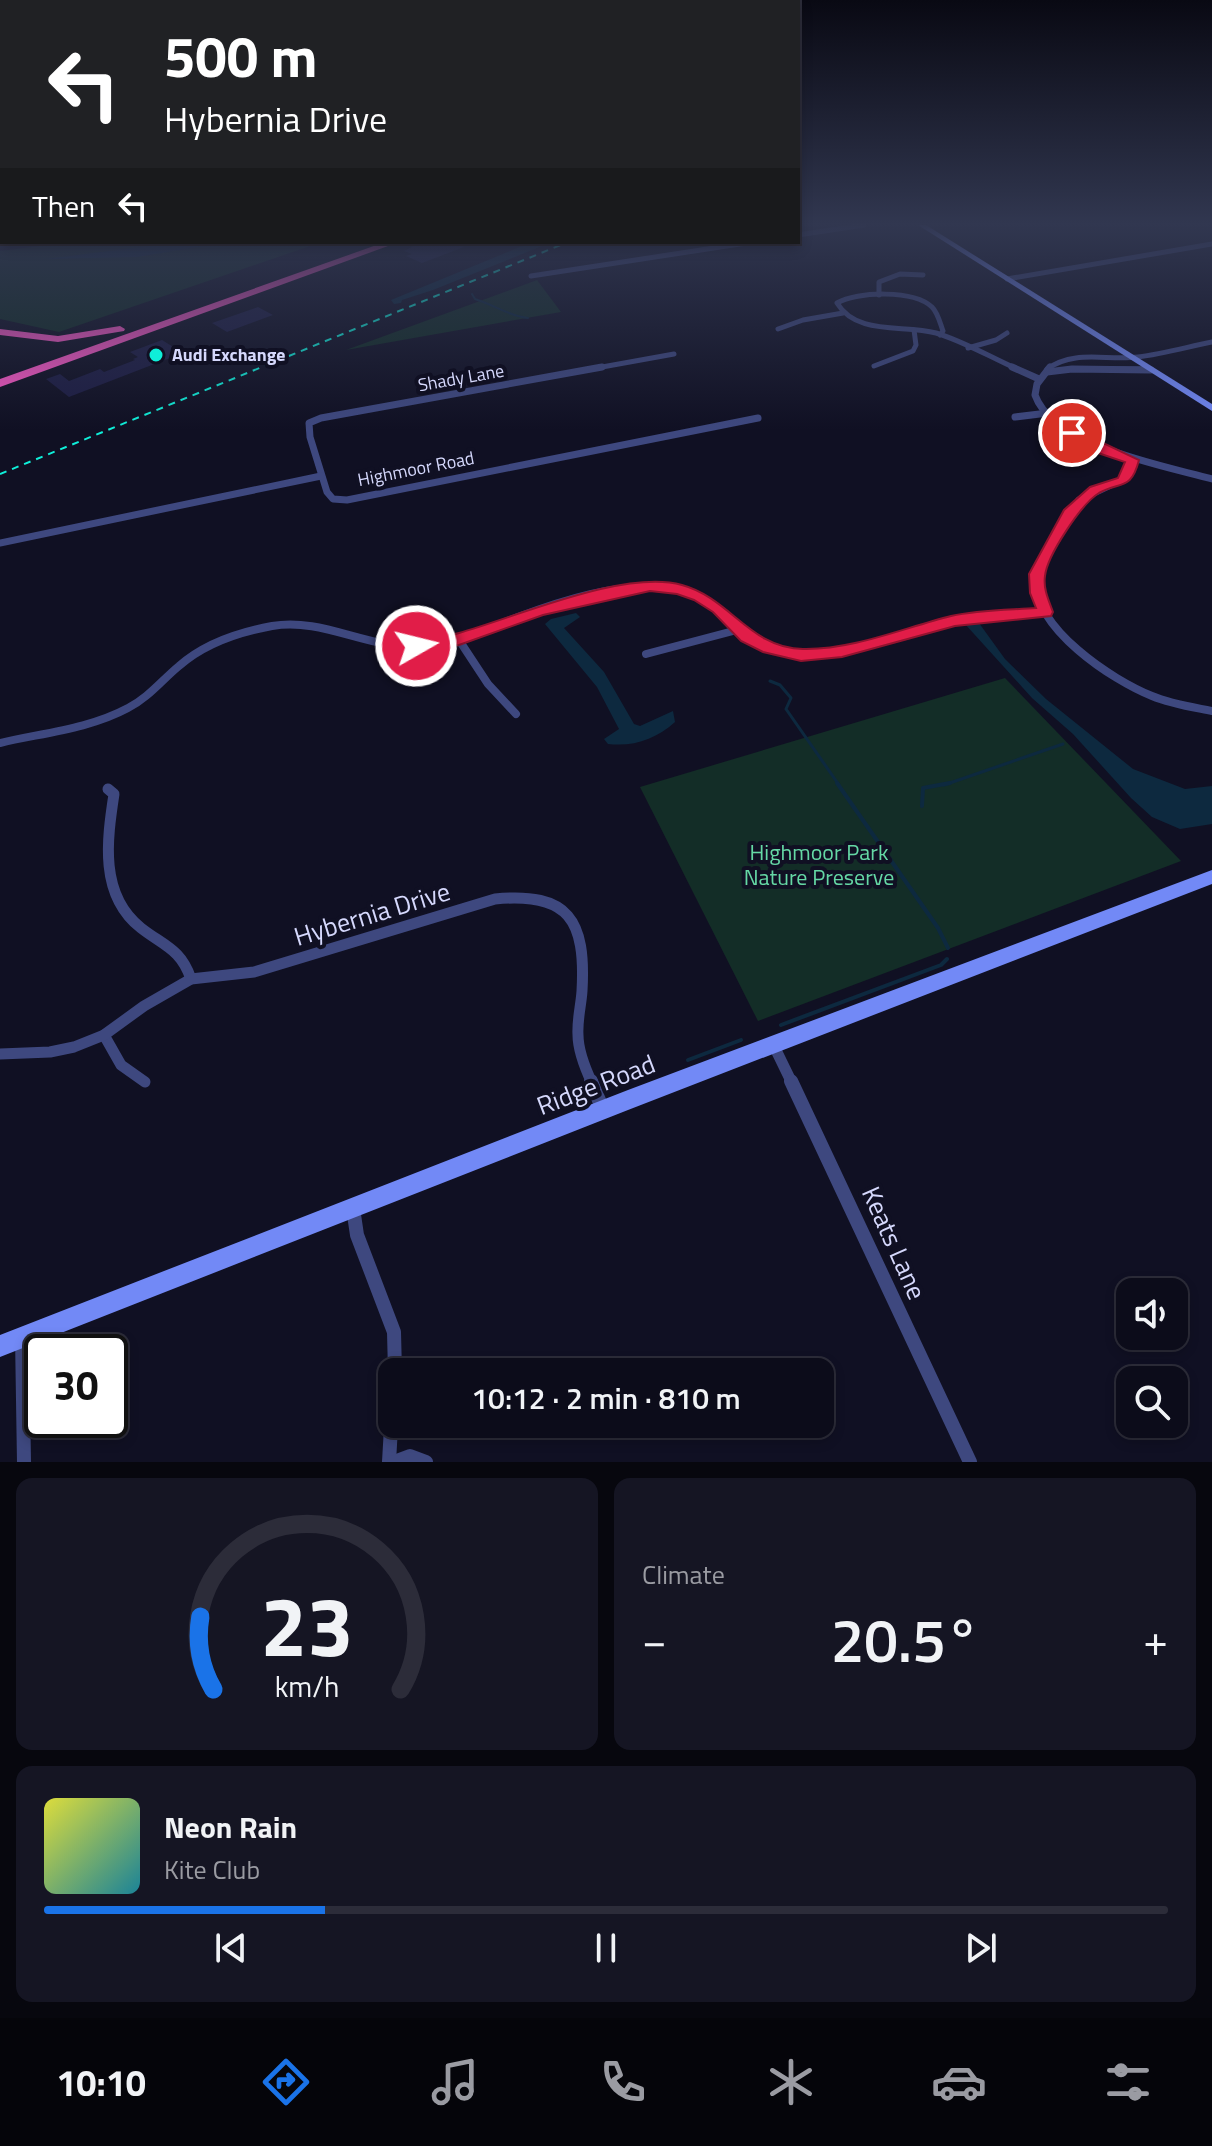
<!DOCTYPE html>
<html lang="en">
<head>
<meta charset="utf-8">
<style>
	body { margin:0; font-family:"Titillium Web",sans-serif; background:#151523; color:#f1f3f6; height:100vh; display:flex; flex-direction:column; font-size:30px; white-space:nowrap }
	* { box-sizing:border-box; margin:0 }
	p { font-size:26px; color:#9a9ba2 }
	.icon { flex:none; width:44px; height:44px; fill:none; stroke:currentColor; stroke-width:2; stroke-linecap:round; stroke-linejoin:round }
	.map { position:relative; height:1462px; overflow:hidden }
	.drawer { display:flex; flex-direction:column; gap:16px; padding:16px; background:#07070e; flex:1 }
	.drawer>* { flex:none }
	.hud { position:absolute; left:0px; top:0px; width:800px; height:244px; box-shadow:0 4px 12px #0003,0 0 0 2px #2c2c39; background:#202124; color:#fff; overflow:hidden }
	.fabs { position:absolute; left:1116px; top:1278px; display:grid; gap:16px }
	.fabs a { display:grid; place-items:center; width:72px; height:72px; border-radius:16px; background:#0c0c1a; box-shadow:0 4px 12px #0003,0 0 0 2px #2c2c39; font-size:40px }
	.speed { position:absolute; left:24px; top:1334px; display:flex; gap:16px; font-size:40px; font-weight:700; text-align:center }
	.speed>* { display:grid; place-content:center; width:104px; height:104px; border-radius:50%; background:#0c0c1a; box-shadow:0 4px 12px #0003,0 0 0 2px #2c2c39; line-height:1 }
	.speed .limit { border:4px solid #111; border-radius:12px; background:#fff; color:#111 }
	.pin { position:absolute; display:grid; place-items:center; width:68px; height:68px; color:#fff; margin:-34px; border:4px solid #fff; border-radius:50%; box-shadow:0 2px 8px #0007 }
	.me { position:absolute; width:88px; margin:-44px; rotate:82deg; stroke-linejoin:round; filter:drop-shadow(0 0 6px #0008) }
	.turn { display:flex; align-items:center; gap:28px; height:168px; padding:0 32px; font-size:36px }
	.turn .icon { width:104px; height:104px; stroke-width:2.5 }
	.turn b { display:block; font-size:56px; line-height:68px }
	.then { display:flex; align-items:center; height:76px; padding:0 32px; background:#0003; gap:16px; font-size:30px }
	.big { font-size:60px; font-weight:600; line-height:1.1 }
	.drawer .card { flex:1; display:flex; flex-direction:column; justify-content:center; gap:12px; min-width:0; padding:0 28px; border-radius:16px; background:#151523 }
	.drawer .dial { align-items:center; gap:0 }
	.dial svg { height:208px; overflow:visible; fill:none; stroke:#2c2c39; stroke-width:7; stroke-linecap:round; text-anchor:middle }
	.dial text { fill:#f1f3f6; stroke:none }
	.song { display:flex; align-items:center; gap:24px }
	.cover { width:96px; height:96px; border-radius:12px; background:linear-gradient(135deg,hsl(60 70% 55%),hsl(190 70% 35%)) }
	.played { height:8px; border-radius:4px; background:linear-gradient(90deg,#1a73e8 25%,#2c2c39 25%) }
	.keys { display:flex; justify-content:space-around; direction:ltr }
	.heat { display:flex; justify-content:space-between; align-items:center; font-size:44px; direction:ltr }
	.drawer .tiles { flex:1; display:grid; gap:16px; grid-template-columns:1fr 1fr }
	.card:last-child { grid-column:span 2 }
	.trip { position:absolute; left:378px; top:1358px; width:456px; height:80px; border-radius:16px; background:#0c0c1a; box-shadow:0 4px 12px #0003,0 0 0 2px #2c2c39; font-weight:600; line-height:80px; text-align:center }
	.tab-bar { display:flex; height:128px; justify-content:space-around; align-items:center; background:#05050a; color:#9a9ba2 }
	.tab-bar .icon { width:56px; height:56px }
	.tab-bar .active { color:#1a73e8 }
	.tab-bar b { font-size:36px; color:#f1f3f6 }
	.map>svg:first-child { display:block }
	.green { fill:#132d27 }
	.water { fill:#0d293f }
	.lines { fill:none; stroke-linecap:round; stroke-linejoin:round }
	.stream-far2 { stroke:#0d293f; stroke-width:2 }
	.stream-far1 { stroke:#0d293f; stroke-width:3 }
	.stream { stroke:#0d293f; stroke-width:4 }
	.building { fill:#1d1d43 }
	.street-far4 { stroke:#3e487f; stroke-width:5 }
	.street-far3 { stroke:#3e487f; stroke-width:7 }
	.street-far2 { stroke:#3e487f; stroke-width:8 }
	.street-far1 { stroke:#3e487f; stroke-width:11 }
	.street { stroke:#3e487f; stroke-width:14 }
	.secondary { fill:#7289f6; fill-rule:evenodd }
	.highway { fill:#f557c2; fill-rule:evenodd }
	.rail { stroke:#0fefd9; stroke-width:2; stroke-dasharray:7 6; stroke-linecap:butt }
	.route { fill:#e11d48; stroke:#92132f; stroke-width:2 }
	.poi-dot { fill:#0fefd9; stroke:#101023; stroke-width:3 }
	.labels { text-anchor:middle; stroke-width:8; stroke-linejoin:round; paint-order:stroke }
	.far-poi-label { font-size:18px; font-weight:bold; fill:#d5d8fc; stroke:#101023; text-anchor:start }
	.far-street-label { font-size:18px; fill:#d5d8fc; stroke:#101023 }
	.park-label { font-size:22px; fill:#65d8a5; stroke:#101023 }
	.near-street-label { font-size:26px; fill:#d5d8fc; stroke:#101023 }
</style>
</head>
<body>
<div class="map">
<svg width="1212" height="1462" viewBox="0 0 1212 1462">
	<rect width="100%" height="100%" fill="#101023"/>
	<g class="green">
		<polygon points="71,242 322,242 59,332 0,319 0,251"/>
		<polygon points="537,280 561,312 346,350"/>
		<polygon points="1005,678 1181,861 758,1021 640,787"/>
	</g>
	<g class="water">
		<polygon points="159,242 229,242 137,257 46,259 156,245"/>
		<polygon points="532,242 547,244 433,290 402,300 401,303 394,304 391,300"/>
		<path d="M576,613L580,617L564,628L604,672L634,724L640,726L673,711L675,722C656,739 634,747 608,744L604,739L619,729L597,687L545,624L551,619Z"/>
		<polygon points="979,623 1005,659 1046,699 1133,769 1185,789 1212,786 1212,824 1180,829 1152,817 1131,798 1073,734 1032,698 965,624"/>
	</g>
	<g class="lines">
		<path class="stream-far2" d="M472,294L475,299C494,305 509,316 528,318"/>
		<g class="stream-far1">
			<polyline points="770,681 780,685 791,698 786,709 839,785"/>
			<polyline points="944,785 1063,744"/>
		</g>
		<g class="stream">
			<polyline points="837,783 938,928 948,948"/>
			<polyline points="922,806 923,788 950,783"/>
			<polyline points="781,1025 941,965 947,959"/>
			<polyline points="688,1060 741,1040"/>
		</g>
	</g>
	<g class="building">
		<polygon points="421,242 449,242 464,247 422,263 406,256 412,254 404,251"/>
		<polygon points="258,307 273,315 227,332 212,323"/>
		<polygon points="162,340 183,353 69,397 46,379 60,374 69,381 100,369 104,372 135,360 133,359 138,357 130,352"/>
	</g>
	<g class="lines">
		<g class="street-far4">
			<polyline points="798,235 864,225"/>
			<polyline points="531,276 753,242"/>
			<polyline points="1007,279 1212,244"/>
			<polyline points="879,295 879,282 900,274 923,275"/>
			<polyline points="778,329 803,320 843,313"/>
			<path d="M940,335L943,331C940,323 938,313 932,307C914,290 857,291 837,303C857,336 903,324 936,333C963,341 990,357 1017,369"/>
			<polyline points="968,348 996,340 1007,333"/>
			<polyline points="874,366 913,351 916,345 914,330"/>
			<polyline points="591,369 674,354"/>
			<path d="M1047,369C1075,349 1106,361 1138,357C1163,354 1187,347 1212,342"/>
			<polyline points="1072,369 1092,369"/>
			<polyline points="1108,369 1147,369"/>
		</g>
		<g class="street-far3">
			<polyline points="602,367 321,418 309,423 310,437 327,492 333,499 347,500 758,418"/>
			<polyline points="1012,367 1039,379"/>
			<path d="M1050,367L1037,384L1035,395C1053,446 1165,466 1212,479"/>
			<polyline points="1047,372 1072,369 1151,370"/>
			<polyline points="1015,417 1048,413"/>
			<polyline points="0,543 321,476"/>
			<polyline points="1046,552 1079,500 1121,480 1132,460"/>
		</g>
		<g class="street-far2">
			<path d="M1047,550C1042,558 1037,569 1036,579C1033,628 1112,680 1152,696C1171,704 1192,707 1212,711"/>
			<polyline points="459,640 488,684 516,714"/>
			<polyline points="646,654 737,630"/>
			<path d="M0,743C42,733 89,729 128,708C148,698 162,680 179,666C205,643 239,632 272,626C323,617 369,650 420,646C455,643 486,629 518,617C563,600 617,583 665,587C722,592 739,651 802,655C849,658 893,636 937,625C973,616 1009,614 1045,612"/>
		</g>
		<g class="street-far1">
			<path d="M108,789L114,794C107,840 99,895 141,928C164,946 181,949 191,979"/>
			<polyline points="104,1035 121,1065 145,1082"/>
			<polyline points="773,1044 792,1083"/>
			<path d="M0,1054L50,1052L74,1047L104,1035L144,1006L191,979L254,972L495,899C569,892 586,920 582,991C581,1006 577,1020 578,1035C578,1051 585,1068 592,1083"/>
		</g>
		<g class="street">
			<polyline points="591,1081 603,1110"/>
			<polyline points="791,1081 970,1462"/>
			<polyline points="353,1208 357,1235 394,1332 395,1372"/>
			<polyline points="22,1337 24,1462"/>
			<polyline points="389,1462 392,1410"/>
			<polyline points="394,1462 410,1456 426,1462"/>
		</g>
		<g class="secondary">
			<polygon points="918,225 926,225 1212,404 1212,411"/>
			<polygon points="1212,870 1212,884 628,1110 0,1357 0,1335 628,1090"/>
		</g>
		<g class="highway">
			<polygon points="385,242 399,242 0,387 0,379"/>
			<polygon points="120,326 125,329 124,331 58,342 0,335 0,329 58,336"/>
		</g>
		<polyline class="rail" points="0,474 568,242"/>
	</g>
	<linearGradient id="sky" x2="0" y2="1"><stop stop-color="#090913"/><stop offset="0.52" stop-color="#313750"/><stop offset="1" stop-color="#313750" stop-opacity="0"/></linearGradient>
	<rect width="1212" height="430" fill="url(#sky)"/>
	<path class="route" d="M1067,430H1076L1139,460C1131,491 1121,481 1099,493C1081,504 1047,556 1045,576C1043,589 1049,601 1053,612L1051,616L955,626L842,657L801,661L763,652L741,641L713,612L694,600L677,594L650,591L543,615L459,645L416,652L407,646C417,634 444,638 459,633C517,617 624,569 682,585C730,598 751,649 803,649C853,650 903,628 951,616C978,610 1008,610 1036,608L1030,593L1029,574L1064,510L1090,487L1118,478L1125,462L1098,453L1067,436Z"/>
	<circle class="poi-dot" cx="156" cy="355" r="8"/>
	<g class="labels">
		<g class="far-poi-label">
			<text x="172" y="361">Audi Exchange</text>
		</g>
		<g class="far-street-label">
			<text transform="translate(461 378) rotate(-10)" y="6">Shady Lane</text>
			<text transform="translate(416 469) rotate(-11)" y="6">Highmoor Road</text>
		</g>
		<g class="park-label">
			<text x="819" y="860">Highmoor Park<tspan x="819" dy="25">Nature Preserve</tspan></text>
		</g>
		<g class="near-street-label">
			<text transform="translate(372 914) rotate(-17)" y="9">Hybernia Drive</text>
			<text transform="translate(596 1085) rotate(-21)" y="9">Ridge Road</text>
			<text transform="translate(894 1243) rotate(66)" y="9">Keats Lane</text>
		</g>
	</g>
</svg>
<div class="fabs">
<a><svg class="icon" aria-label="sound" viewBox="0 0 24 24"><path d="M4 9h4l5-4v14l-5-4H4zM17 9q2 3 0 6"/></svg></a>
<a><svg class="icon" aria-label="search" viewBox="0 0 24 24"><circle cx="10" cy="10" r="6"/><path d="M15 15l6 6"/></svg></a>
</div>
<div class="speed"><div class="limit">30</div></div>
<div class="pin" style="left:1072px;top:433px;background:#d93025"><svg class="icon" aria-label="arrive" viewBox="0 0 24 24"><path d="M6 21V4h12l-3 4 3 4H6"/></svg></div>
<svg class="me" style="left:416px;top:646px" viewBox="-20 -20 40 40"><circle r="17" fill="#e11d48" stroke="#fff" stroke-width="3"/><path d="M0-11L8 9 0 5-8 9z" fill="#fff"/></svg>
<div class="trip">10:12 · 2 min · 810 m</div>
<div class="hud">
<div class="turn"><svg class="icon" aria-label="left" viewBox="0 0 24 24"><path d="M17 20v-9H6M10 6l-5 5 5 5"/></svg><div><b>500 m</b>Hybernia Drive</div></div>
<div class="then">Then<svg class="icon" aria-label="left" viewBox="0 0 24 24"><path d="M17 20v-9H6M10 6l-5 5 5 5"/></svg></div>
</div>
</div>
<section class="drawer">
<div class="tiles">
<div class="card dial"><svg viewBox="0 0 100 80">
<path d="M14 69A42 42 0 1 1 86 69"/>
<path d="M14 69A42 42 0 0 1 9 41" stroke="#1a73e8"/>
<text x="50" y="56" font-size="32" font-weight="700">23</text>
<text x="50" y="72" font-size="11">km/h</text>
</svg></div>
<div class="card"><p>Climate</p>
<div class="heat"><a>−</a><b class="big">20.5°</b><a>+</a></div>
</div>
<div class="card">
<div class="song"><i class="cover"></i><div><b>Neon Rain</b><p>Kite Club</p></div></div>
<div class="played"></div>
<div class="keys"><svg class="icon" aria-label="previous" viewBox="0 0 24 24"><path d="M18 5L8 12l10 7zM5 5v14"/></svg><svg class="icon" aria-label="pause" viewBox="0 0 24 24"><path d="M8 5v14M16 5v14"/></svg><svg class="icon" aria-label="next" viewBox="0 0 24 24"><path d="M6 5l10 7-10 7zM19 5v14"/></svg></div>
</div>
</div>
</section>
<nav class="tab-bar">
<b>10:10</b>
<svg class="icon active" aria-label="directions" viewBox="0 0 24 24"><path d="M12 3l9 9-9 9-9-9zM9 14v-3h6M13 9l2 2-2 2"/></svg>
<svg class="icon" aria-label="music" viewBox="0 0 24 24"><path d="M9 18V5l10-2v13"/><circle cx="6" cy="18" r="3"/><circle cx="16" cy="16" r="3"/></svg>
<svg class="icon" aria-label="phone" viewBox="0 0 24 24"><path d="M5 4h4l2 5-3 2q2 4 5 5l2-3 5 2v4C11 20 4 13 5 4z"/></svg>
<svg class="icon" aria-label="climate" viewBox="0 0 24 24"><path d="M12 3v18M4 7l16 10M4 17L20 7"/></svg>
<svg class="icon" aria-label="car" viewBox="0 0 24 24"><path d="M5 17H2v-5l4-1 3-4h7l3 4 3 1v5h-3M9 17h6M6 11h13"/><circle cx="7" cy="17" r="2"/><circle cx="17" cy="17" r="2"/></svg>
<svg class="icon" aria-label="filters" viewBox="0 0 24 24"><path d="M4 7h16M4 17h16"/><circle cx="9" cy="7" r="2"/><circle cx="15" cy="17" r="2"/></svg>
</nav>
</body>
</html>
